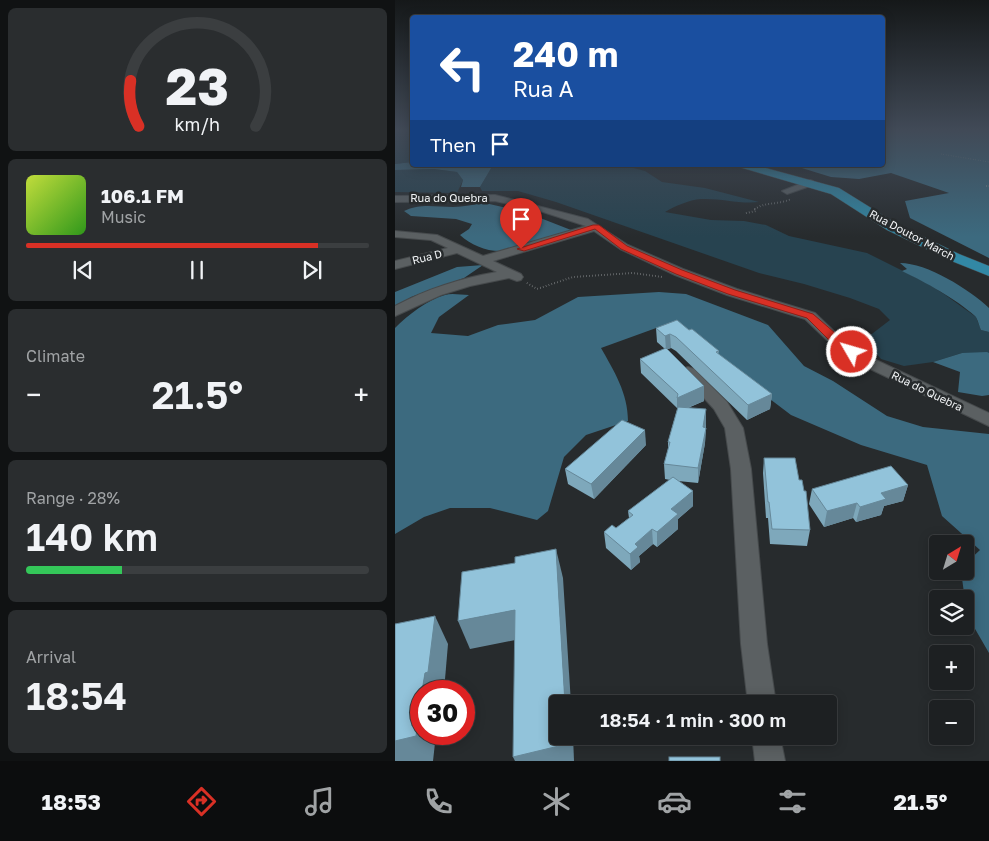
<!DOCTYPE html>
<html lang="en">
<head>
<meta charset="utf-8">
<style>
	body { margin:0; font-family:"Golos Text",sans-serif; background:#2a2d2f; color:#f1f3f6; height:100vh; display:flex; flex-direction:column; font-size:19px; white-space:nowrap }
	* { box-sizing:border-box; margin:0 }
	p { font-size:16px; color:#a0a3a5 }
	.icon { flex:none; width:28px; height:28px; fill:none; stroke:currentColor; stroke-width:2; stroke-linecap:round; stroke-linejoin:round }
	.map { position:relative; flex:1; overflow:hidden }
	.side { display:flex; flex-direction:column; gap:8px; padding:8px; background:#101213; width:395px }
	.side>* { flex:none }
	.guide { position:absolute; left:15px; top:15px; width:475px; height:152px; border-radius:5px; box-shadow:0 2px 12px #0003,0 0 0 1px #3b3e40; background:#1a4fa0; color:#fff; overflow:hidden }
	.needle { width:32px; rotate:38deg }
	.controls { position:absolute; left:534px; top:535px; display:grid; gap:10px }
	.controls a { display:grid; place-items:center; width:45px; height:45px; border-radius:5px; background:#1d2022; box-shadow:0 2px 12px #0003,0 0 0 1px #3b3e40; font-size:25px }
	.speed { position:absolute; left:15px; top:680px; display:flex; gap:10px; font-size:25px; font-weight:700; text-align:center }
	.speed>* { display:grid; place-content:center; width:65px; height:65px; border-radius:50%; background:#1d2022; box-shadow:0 2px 12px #0003,0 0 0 1px #3b3e40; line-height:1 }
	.speed .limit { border:8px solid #d22; background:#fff; color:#111 }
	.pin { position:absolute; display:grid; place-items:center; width:42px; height:42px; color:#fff; margin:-51px -21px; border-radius:50% 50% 50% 0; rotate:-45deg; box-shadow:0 0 5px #0007 }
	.pin .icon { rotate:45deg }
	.me { position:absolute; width:55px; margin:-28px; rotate:308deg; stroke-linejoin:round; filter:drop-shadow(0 0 4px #0008) }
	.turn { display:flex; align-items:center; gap:18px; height:105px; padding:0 20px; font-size:22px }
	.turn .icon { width:65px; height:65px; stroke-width:2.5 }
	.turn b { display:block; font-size:35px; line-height:42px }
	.then { display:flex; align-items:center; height:48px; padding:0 20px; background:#0003; gap:10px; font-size:19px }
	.big { font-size:38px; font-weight:600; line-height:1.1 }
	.side .card { flex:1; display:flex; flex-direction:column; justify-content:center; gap:8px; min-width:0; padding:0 18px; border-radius:8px; background:#2a2d2f }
	.side .dial { align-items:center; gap:0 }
	.dial svg { height:130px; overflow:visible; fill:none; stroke:#3b3e40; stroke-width:7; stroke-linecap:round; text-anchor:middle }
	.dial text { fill:#f1f3f6; stroke:none }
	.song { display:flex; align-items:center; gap:15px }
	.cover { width:60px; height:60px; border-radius:8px; background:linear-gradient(135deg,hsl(70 70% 55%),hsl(110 70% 35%)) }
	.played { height:5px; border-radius:2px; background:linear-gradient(90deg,#d93025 85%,#3b3e40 85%) }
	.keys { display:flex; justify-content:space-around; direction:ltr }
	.heat { display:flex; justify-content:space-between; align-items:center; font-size:28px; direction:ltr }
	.charge { height:8px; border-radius:4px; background:linear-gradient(90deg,#34c759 28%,#3b3e40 0) }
	.trip { position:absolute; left:154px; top:695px; width:288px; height:50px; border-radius:5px; background:#1d2022; box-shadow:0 2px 12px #0003,0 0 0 1px #3b3e40; font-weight:600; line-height:50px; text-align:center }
	.menu { display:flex; height:80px; justify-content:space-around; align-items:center; background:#0c0d0e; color:#a0a3a5 }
	.menu .icon { width:35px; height:35px }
	.menu .on { color:#d93025 }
	.menu b { font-size:22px; color:#f1f3f6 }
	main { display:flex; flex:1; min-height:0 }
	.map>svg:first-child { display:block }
	.green { fill:#274350 }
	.forest { fill:#3c6a7f }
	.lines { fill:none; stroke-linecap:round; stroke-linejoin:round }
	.minor-casing { stroke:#464a4c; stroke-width:2 }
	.major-casing { stroke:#464a4c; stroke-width:1 }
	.path-far1 { stroke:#929597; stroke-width:1; stroke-dasharray:0.5 2; stroke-linecap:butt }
	.path { stroke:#929597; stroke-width:2; stroke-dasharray:0.5 2.5; stroke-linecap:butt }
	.minor { fill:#5b6062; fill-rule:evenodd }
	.major { fill:#3288a5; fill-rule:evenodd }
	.wall { fill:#7ea8bb }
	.shaded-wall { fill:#689 }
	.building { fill:#92c3da; stroke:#689 }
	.route { fill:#d93025; stroke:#8d1f18 }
	.labels { text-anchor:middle; stroke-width:5; stroke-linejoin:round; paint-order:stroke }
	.far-street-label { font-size:11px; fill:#f0f3f5; stroke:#272b2d }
</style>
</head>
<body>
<main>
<section class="side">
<div class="card dial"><svg viewBox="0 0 100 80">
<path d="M14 69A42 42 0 1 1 86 69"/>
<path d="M14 69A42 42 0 0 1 9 41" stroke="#d93025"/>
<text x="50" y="56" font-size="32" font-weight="700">23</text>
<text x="50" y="72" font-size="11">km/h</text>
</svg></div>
<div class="card">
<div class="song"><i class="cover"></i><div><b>106.1 FM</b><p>Music</p></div></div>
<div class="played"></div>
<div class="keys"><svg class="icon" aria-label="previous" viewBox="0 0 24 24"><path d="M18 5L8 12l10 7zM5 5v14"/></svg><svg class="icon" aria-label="pause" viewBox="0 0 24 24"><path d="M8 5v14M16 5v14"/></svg><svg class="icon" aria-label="next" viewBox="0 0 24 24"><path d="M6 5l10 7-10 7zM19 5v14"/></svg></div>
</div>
<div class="card"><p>Climate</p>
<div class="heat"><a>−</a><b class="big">21.5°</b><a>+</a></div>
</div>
<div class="card"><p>Range · 28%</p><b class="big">140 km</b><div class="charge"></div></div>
<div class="card"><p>Arrival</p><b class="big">18:54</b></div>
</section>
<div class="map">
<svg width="594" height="761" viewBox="0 0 594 761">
	<rect width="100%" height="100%" fill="#272b2d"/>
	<g class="green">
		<polygon points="0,130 17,130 17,162 0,164"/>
		<path d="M98,165H227L250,171L267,182L310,188L364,202C343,204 326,198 306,199C294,200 280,206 270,212L316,220L349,221L371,225L394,236L472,253L530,282L549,294L581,317L586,330L594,332V353H567L538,362L509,366L486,359L469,340L495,320L484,309L455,298L409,284L364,273L161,202L123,191H87L85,187Z"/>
		<polygon points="39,169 62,172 68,180 62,193 0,192 0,170"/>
	</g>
	<g class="forest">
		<polygon points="488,130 594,130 594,258 515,218 510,201 554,193 496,173 464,179 436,177 397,165 488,165"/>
		<polygon points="17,162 18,165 98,165 85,187 66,187 68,180 62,172 39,169 0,170 0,164"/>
		<path d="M90,203L130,212L176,230L108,251C92,252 76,245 65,235L74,229L77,224L61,219L16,216L9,211C25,203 41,207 58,207C68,207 80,204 90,203Z"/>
		<path d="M505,263C532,263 574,289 594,308V332L586,330C584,326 583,319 580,316C561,299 530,282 507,271L512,269Z"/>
		<polygon points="88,265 69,278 16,297 0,307 0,292 62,267"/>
		<path d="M264,292L291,294L373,325L409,366L438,381L492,416L528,427L594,434V653L572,615L566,571H570V564L585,550L547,516L532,465L466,445L396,415L275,323L206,348C219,371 233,393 233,421L191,435L169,457L153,511L142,520L95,508H55L29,517L0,534V328C13,315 32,300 50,295C57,293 66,295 74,295L44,317L36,333L73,336L103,325L140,320L183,297Z"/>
		<polygon points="592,352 594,353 594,395 587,396 563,392 565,372 538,362 567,353"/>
	</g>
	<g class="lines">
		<g class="minor-casing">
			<g id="minor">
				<polygon points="415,180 418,181 418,185 392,194 387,191"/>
				<path d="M100,195L193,219L233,245L288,269L342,289L420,313L447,339L481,360L594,413V426L469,366L437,345L410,319L332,295L280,275L225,249L199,231L98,261L126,274L128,277L126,280L122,281L114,278L75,286L46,295L0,316V306C32,289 66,278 102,272L62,253L0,269V261L53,248L36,240L0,237V231L42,235L88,256L191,226L145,211L100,201L0,202V196Z"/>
				<polygon points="293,367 299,369 332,402 348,428 356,469 372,644 381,704 353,704 346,644 336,469 330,428 319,409 285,372 287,369"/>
				<polygon points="357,736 385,736 390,761 360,761"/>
			</g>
		</g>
		<g class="major-casing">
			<polygon id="major" points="343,165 360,165 444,188 502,224 564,254 594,266 594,276 554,260 492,230 436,194 344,167"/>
		</g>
		<g class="path-far1">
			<polyline points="546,154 594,162"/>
			<polyline points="591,186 594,186"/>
		</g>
		<g class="path">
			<polyline points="591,186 594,186"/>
			<path d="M351,213L361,211L360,209C369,202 383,205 396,199"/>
			<polyline points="132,283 142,289 178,277 238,273 267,277"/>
		</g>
		<use href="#minor" class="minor"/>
		<use href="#major" class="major"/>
	</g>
	<g class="wall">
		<polygon points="261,328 294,330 324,351 323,354 377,394 375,409 352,420 281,351 276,348 272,349 309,401 293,408 311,424 310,443 303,483 283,481 298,506 283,519 283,529 262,547 258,544 244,556 245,562 236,570 211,548 209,532 221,528 234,518 233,511 275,480 270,479 269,464 273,449 273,442 282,410 282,408 246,373 245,359 270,349 262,342"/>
		<polygon points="251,445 199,499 173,484 170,469"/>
		<polygon points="369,458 404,480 415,530 412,546 375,544 373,518 371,518 368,473"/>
		<polygon points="513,485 508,501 489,506 486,515 461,522 458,518 429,527 414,504 417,489"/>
	</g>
	<g class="shaded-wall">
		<polygon points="275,334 276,348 271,350 270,336"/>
		<polygon points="309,386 309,401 282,412 282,398"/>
		<polygon points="377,394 375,409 352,420 353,405"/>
		<polygon points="311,409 311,424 307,442 308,427"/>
		<polygon points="311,428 310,443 303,483 303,468"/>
		<polygon points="250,430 251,445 199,499 196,484"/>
		<polygon points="513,485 508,501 489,506 486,515 461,522 465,507 486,493"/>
		<polygon points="298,491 298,506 283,519 283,529 262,547 262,532 276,509"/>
		<polygon points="462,503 458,518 429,527 432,511"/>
		<polygon points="257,529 258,544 244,556 245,562 236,570 235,554 240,544"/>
		<polygon points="161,549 168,578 176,704 170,704"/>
		<polygon points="120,610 130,638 75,649 63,621"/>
		<polygon points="40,616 53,644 49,691 27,691"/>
		<polygon points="26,699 26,734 41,734 38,761 0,761 0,741"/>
		<polygon points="171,736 178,736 179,761 120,761 118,757"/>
	</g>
	<g class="building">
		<polygon points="282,320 294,330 297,329 324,351 321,352 377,394 353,405 281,337 275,334 270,336 261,328"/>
		<polygon points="271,348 309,386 282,398 283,394 245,359"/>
		<polygon points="283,407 311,409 308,427 311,428 303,468 269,464 275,442 273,442"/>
		<polygon points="227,420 250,430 196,484 170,469"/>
		<polygon points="369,458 400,458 404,480 407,480 409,491 411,491 415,530 377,529 374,502 373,502"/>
		<polygon points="496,466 513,485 486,493 491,499 465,507 462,503 432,511 417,489"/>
		<polygon points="278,477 298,491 276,509 283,514 262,532 257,529 240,544 243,547 235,554 209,532 217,525 221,528 238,515 233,511"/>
		<polygon points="161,549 170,704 162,704 162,736 171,736 172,744 118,757 120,610 63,621 67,572 120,563 120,557"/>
		<polygon points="40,616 33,672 30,673 27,691 26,691 26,699 21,736 0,741 0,624"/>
		<rect x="274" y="757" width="51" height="4"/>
	</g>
	<linearGradient id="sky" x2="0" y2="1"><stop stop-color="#151819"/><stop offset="0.55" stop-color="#414a57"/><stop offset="1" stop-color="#414a57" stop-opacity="0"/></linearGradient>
	<rect width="594" height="237" fill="url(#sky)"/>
	<polygon class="route" points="198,225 204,225 232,246 287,270 340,290 418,314 462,352 461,355 453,355 438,344 412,318 333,294 281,274 226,249 200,229 129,251 122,249"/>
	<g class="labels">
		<g class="far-street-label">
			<text x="54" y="202">Rua do Quebra</text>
			<text transform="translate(517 235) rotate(28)" y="4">Rua Doutor March</text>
			<text transform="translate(32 257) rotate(-14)" y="4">Rua D</text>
			<text transform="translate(532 391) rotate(26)" y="4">Rua do Quebra</text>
		</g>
	</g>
</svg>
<div class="controls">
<a><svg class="needle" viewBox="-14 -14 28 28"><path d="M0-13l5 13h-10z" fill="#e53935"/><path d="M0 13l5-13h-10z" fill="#a0a3a5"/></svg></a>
<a><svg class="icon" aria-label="layers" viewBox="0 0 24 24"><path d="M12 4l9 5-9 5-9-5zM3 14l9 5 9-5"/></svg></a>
<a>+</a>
<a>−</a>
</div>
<div class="speed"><div class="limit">30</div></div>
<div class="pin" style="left:126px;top:249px;background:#d93025"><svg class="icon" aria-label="arrive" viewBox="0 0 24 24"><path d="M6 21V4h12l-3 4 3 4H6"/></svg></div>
<svg class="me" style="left:457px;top:352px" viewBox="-20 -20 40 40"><circle r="17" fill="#d93025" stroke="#fff" stroke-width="3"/><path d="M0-11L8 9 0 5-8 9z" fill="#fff"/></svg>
<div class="trip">18:54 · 1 min · 300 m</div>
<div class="guide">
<div class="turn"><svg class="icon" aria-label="left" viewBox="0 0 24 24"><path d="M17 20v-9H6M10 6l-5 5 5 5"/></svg><div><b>240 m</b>Rua A</div></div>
<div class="then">Then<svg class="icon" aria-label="arrive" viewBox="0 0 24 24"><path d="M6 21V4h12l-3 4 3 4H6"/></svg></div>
</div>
</div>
</main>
<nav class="menu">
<b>18:53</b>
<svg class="icon on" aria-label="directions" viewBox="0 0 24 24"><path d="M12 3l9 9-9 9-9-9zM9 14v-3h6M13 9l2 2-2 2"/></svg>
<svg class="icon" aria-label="music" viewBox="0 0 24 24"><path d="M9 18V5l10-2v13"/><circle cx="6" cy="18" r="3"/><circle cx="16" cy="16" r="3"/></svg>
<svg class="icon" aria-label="phone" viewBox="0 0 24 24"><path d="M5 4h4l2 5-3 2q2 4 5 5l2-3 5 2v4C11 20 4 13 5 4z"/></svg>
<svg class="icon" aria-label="climate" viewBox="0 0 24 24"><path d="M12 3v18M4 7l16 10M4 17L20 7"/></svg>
<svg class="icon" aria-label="car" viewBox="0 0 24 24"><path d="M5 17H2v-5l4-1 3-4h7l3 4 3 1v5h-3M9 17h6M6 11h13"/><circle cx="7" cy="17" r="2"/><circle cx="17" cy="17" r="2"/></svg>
<svg class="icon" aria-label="filters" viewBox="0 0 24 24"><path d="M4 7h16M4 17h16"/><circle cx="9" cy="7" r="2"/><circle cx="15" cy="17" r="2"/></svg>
<b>21.5°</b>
</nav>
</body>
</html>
